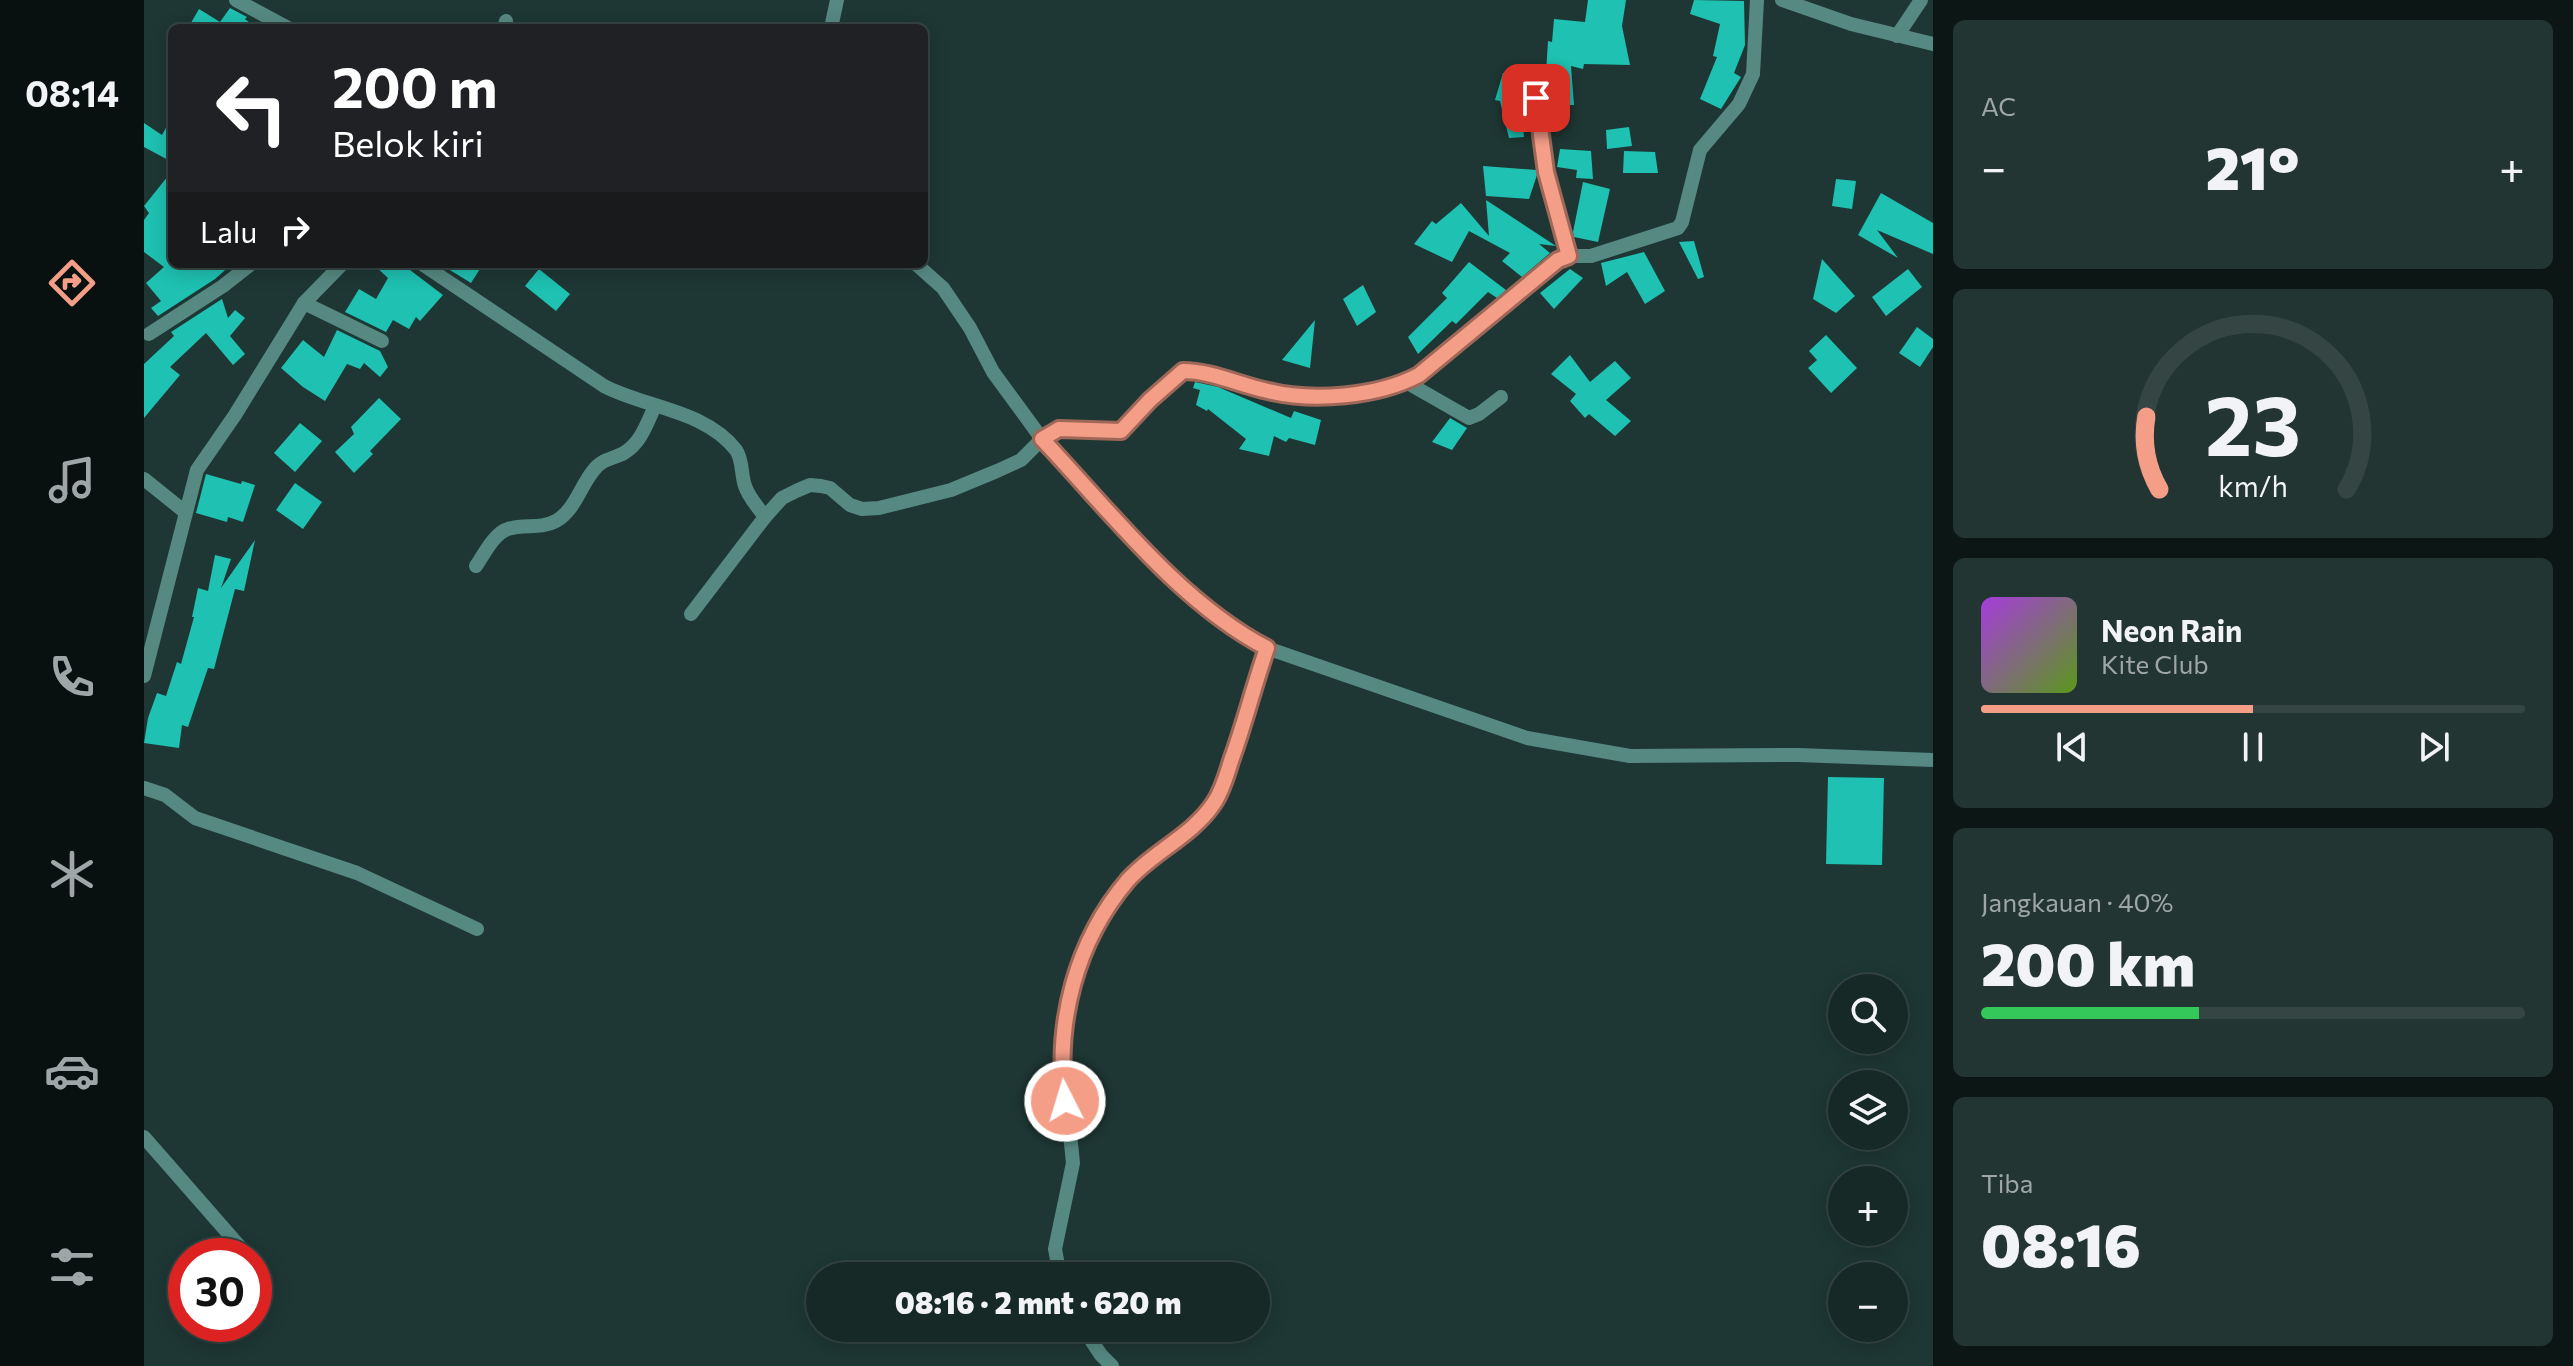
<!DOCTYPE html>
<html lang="id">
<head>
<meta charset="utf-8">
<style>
	body { margin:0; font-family:Commissioner,sans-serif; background:#233533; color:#f1f3f6; height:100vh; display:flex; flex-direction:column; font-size:30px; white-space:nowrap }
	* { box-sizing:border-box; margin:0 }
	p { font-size:26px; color:#9ea6a7 }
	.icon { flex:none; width:44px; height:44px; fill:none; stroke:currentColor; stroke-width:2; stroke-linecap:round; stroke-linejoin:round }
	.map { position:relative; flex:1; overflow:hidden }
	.side { display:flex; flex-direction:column; gap:20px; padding:20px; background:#0c1715; width:640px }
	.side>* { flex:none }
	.top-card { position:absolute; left:24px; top:24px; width:760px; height:244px; border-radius:12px; box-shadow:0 4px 20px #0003,0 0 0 2px #354544; background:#202124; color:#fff; overflow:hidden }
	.controls { position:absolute; left:1684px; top:974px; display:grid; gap:16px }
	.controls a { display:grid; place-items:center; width:80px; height:80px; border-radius:50%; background:#162927; box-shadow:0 4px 20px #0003,0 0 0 2px #354544; font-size:40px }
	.speed { position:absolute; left:24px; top:1238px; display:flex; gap:16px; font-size:40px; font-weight:700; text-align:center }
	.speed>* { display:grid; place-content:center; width:104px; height:104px; border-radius:50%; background:#162927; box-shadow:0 4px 20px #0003,0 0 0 2px #354544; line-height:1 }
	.speed .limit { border:12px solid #d22; background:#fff; color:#111 }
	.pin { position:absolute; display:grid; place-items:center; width:68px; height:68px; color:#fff; margin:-34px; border-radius:16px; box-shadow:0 4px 12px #0006 }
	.me { position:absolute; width:88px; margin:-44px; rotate:355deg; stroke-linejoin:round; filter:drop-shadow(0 0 6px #0008) }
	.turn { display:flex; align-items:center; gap:28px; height:168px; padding:0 32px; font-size:36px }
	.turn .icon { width:104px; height:104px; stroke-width:2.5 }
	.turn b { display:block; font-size:56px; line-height:68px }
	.then { display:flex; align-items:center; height:76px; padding:0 32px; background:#0003; gap:16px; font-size:30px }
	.big { font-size:60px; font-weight:800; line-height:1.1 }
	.side .widget { flex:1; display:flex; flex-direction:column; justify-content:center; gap:12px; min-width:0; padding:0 28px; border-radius:12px; background:#233533 }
	.side .dial { align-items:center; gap:0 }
	.dial svg { height:208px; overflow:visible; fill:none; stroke:#354544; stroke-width:7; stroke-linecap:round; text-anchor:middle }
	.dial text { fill:#f1f3f6; stroke:none }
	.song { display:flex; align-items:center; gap:24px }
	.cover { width:96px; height:96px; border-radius:12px; background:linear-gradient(135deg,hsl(280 70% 55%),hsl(90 70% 35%)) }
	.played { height:8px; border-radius:4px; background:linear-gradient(90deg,#f49e88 50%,#354544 50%) }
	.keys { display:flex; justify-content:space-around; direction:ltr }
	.heat { display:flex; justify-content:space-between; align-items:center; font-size:44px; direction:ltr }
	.charge { height:12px; border-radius:6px; background:linear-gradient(90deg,#34c759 40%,#354544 0) }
	.trip { position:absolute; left:662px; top:1262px; width:464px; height:80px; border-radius:40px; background:#162927; box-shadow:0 4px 20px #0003,0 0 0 2px #354544; font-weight:800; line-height:80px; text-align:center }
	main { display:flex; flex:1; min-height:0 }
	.menu { display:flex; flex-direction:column; width:144px; justify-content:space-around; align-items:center; background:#091010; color:#9ea6a7 }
	.menu .icon { width:56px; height:56px }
	.menu .active { color:#f49e88 }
	.menu b { font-size:36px; color:#f1f3f6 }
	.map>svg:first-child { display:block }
	.building { fill:#1ec1b2 }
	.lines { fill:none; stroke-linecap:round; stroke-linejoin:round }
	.street { stroke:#568982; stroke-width:14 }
	.route-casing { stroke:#9f6758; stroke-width:20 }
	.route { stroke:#f49e88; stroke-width:14 }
</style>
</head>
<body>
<main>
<nav class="menu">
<b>08:14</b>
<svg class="icon active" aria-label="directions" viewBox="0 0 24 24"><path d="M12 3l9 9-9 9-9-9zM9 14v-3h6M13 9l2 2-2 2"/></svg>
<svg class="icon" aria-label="music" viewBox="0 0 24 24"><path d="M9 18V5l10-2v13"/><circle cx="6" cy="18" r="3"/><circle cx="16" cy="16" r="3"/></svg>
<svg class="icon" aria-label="phone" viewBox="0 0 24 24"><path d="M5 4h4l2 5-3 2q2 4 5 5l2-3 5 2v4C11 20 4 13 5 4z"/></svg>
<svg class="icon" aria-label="climate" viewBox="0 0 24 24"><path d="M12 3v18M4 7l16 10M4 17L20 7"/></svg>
<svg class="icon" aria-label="car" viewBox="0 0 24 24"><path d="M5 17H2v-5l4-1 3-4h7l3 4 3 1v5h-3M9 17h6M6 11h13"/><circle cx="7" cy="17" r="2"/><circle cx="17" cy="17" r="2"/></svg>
<svg class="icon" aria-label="filters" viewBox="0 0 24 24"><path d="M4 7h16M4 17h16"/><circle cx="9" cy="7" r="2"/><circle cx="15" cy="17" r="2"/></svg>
</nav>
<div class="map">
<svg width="1789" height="1366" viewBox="0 0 1789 1366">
	<rect width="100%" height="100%" fill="#1e3734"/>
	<g class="building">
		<polygon points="1444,0 1482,0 1478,26 1486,65 1440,64 1439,69 1427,66 1430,105 1404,105 1399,74 1402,74 1404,41 1408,42 1410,19 1441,22"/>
		<polygon points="1550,0 1600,1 1601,45 1590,73 1597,77 1577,109 1556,99 1573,57 1569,56 1576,24 1546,14"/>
		<polygon points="86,8 103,17 101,19 112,28 44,28 55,9 76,22"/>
		<polygon points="1359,73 1381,73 1386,126 1379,126 1380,137 1365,138 1356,101 1351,100"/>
		<polygon points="28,117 28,162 0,147 0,123 18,135"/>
		<polygon points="1485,127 1488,146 1463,149 1462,130"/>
		<polygon points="1416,149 1447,151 1449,179 1432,178 1433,170 1413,167"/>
		<polygon points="1480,151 1511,152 1514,173 1479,173"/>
		<polygon points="1339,166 1392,170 1393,175 1385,199 1342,196"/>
		<polygon points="28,171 28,264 88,264 71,279 14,316 7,308 17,301 2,283 20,267 0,252 0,220 5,213 0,206"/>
		<polygon points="1692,179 1712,181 1708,209 1688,206"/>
		<polygon points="1439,182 1466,189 1454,242 1430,237 1429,232"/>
		<polygon points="1737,193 1789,223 1789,254 1733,230 1754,258 1714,235"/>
		<polygon points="1342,200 1412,246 1395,244 1406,253 1378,277 1358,261 1366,253 1325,231 1308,262 1270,244 1288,221 1292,224 1317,203 1345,236"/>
		<polygon points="1550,241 1560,277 1554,279 1535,242"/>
		<polygon points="1500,252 1521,291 1501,304 1483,272 1462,286 1457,263"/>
		<polygon points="1678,259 1711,296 1692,313 1669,299"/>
		<polygon points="1325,262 1362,290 1353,298 1344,292 1312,324 1308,321 1274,354 1264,337 1303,298 1298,293"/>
		<polygon points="229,264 258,264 299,295 276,321 272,317 265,329 249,320 242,332 201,312 215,289 232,299 244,278"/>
		<polygon points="296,264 339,264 327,283"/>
		<polygon points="395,269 426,294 412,311 381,286"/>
		<polygon points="1426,269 1439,278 1410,309 1396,293"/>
		<polygon points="1764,269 1778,287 1742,316 1728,297"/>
		<polygon points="1219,285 1232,312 1213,326 1199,299"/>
		<polygon points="78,299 84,318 91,310 101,318 86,336 101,354 89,365 62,333 26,367 36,375 0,418 0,364 30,336 27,332"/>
		<polygon points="1171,320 1166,368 1138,360"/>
		<polygon points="1773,327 1789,339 1789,347 1776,367 1755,353"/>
		<polygon points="193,330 236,351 244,367 236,377 220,363 216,369 203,364 181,401 159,387 137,368 159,340 180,357"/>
		<polygon points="1682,335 1713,368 1687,393 1664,368 1673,360 1665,351"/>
		<polygon points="1426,355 1446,382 1471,361 1487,378 1462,400 1487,421 1471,436 1445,414 1441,418 1426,401 1432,394 1407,374"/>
		<polygon points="1051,382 1074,387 1147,418 1150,411 1177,420 1171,445 1145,438 1142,442 1130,436 1125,456 1095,449 1102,439 1064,409 1063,411 1052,405 1056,390 1049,388"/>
		<polygon points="235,398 257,419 226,451 229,454 210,473 191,452 210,434 207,427"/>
		<polygon points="1306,418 1323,428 1308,450 1288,442"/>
		<polygon points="156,423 178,441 151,472 130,453"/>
		<polygon points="62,474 97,484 98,481 111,485 99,522 84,517 83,522 52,513"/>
		<polygon points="151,483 178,502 159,529 132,510"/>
		<polygon points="111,540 100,591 91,589 70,669 64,668 44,727 38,725 35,748 0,743 4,718 13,693 22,696 33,662 37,664 50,617 48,617 54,588 64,591 71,555 87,559 77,588"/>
		<polygon points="1684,777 1740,778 1738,865 1682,864"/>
	</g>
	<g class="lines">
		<g class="street">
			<polyline points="92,0 144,28"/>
			<polyline points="1638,0 1707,24 1789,44"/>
			<polyline points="360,28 362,21"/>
			<polyline points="687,28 693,0"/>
			<polyline points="1753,36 1777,0"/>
			<polyline points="1390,77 1402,172 1425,256"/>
			<path d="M278,264L460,386C502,408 561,410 592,450C599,460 597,475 601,486C605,498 614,507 621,517"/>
			<polyline points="772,264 799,288 826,328 849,372 898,439 1031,581 1073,617 1123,648 1383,738 1486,756 1654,755 1789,760"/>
			<polyline points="160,303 238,341"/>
			<polyline points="5,334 79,286 107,264"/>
			<polyline points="1262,382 1325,418 1335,414 1357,397"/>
			<polyline points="0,479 41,512"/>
			<path d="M332,566C339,556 350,533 364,529C380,523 395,530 412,521C431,510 436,487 449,471C457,459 469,459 480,453C497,443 503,423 511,406"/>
			<path d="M547,614L621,517L638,498L652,491L666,485L677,486L686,488L706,505L718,509L735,508L807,490L853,471L877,460L898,439L915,429L973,433L977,431L1006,400L1039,371C1067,371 1096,385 1123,391C1169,403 1233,397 1275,375L1414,260L1425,256H1447L1534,228L1538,222L1556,150L1595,104L1609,74L1613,0"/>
			<polyline points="0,676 53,470 91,415 160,303 198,264"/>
			<polyline points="0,788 21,795 51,818 213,873 333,929"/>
			<polyline points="0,1137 104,1256"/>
			<polyline points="916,1276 911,1249 929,1163 918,1056 921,1017 932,970 952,928 985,880 1053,824 1073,799 1123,648"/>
			<polyline points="939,1328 957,1355 968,1366"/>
		</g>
	</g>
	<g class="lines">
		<g class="route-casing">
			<path id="route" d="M921,1101C911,1022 932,941 984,880C1010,851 1048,836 1070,803C1079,790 1083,773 1088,758C1101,722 1110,685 1123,648C1036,603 965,510 898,439L915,429L977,431L1006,400L1039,371C1067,371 1096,385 1124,391C1169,402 1233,397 1275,375L1414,260L1425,256L1402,172L1392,98"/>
		</g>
		<use href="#route" class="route"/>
	</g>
</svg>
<div class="controls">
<a><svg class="icon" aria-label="search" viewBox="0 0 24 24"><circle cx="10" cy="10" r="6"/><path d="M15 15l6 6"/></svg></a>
<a><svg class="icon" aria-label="layers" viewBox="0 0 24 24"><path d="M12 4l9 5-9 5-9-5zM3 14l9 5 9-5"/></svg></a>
<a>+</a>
<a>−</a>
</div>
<div class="speed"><div class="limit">30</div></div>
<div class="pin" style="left:1392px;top:98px;background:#d93025"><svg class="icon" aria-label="arrive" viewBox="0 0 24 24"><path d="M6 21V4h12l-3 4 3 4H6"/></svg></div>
<svg class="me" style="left:921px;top:1101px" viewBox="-20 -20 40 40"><circle r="17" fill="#f49e88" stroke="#fff" stroke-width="3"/><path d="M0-11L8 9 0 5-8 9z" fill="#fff"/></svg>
<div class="trip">08:16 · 2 mnt · 620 m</div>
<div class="top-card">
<div class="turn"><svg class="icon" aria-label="left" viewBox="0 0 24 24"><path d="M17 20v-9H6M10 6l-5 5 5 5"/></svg><div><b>200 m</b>Belok kiri</div></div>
<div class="then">Lalu<svg class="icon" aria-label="right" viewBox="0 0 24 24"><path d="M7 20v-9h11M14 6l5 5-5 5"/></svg></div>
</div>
</div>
<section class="side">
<div class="widget"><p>AC</p>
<div class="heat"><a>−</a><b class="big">21°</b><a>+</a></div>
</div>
<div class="widget dial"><svg viewBox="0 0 100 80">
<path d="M14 69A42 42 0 1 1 86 69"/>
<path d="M14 69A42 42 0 0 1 9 41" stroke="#f49e88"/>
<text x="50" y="56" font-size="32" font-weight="700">23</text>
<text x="50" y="72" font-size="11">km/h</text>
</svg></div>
<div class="widget">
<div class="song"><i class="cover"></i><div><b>Neon Rain</b><p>Kite Club</p></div></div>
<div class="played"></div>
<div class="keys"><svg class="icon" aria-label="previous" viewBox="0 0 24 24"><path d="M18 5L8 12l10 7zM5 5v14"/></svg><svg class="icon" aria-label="pause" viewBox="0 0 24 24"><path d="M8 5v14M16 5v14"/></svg><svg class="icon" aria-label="next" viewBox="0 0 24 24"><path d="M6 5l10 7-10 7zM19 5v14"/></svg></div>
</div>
<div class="widget"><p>Jangkauan · 40%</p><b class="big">200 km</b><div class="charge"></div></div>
<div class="widget"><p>Tiba</p><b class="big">08:16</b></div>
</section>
</main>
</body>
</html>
